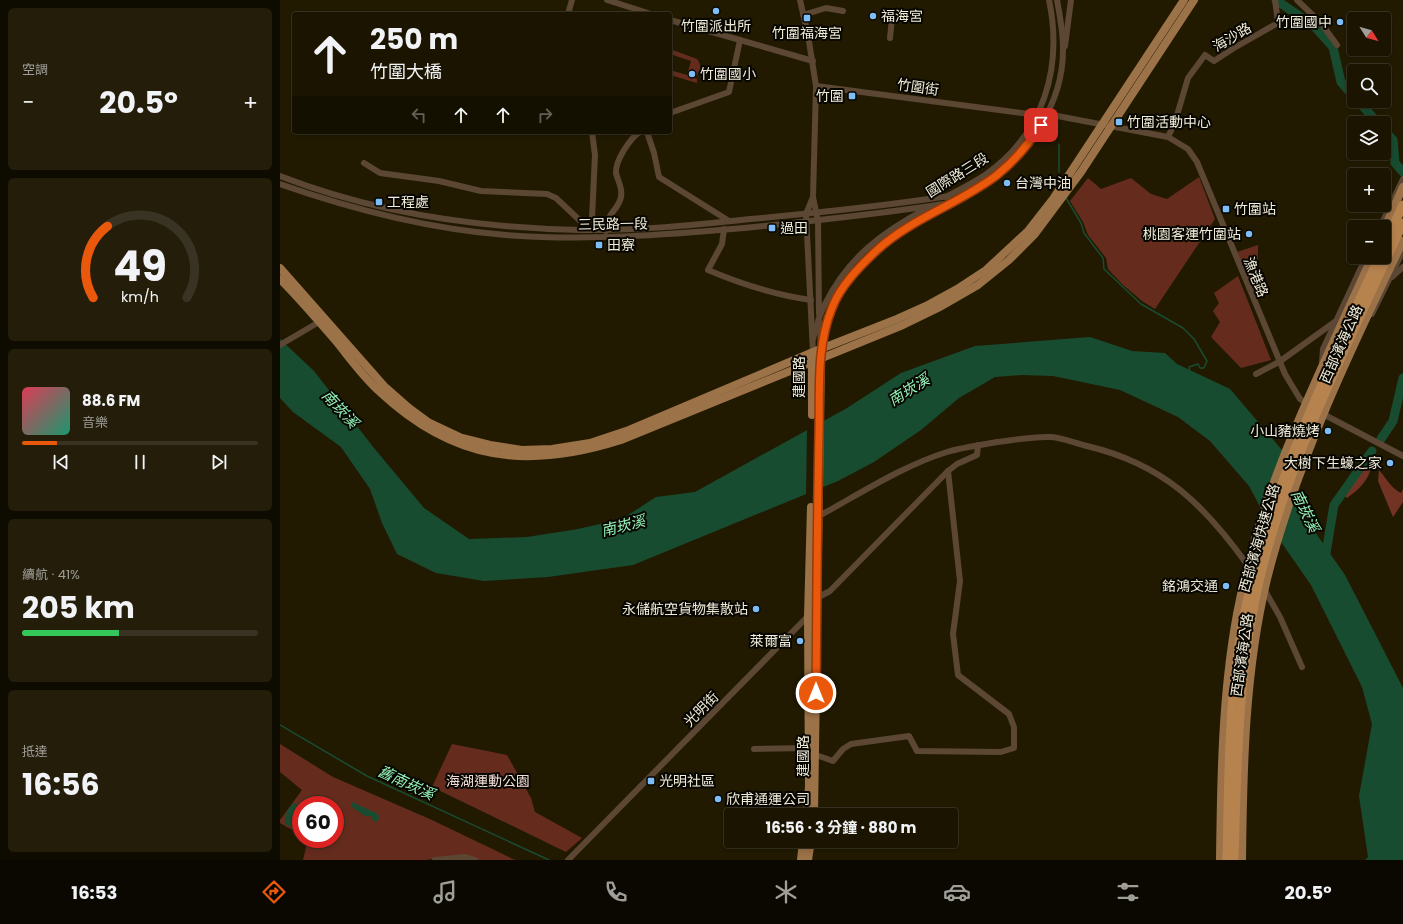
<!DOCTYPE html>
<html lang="zh-TW">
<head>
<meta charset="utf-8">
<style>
	body { margin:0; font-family:Poppins,"Noto Sans TC",sans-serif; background:#231d0a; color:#f1f3f6; height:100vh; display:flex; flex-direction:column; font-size:15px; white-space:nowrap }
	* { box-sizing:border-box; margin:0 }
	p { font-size:13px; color:#9f9e99 }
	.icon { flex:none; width:22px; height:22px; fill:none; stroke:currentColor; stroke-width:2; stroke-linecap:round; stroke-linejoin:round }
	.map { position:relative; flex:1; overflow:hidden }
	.drawer { display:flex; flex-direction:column; gap:8px; padding:8px; background:#0e0b00; width:280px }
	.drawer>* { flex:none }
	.banner { position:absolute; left:12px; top:12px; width:380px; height:122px; border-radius:4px; box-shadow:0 2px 6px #0003,0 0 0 1px #383322; background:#1a1400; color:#f1f3f6; overflow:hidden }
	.needle { width:26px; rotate:127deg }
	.fabs { position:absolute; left:1067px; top:12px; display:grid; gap:8px }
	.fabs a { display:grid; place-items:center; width:44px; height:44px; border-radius:4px; background:#1a1400; box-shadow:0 2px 6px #0003,0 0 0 1px #383322; font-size:20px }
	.speed { position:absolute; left:12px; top:796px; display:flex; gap:8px; font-size:20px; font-weight:700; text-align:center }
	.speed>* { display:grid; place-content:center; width:52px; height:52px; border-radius:50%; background:#1a1400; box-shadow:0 2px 6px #0003,0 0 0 1px #383322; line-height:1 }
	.speed .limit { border:6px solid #d22; background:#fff; color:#111 }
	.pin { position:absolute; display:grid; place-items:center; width:34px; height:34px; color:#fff; margin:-17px; border-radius:8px; box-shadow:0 2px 6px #0006 }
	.me { position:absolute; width:44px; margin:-22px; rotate:0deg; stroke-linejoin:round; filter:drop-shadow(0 0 3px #0008) }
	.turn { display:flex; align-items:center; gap:14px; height:84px; padding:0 12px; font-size:18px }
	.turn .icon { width:52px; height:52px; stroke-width:2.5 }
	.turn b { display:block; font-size:28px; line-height:34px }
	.lanes { display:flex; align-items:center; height:38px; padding:0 12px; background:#0003; justify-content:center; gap:20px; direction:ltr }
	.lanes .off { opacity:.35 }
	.big { font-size:30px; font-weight:700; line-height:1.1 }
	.drawer .card { flex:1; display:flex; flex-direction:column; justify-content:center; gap:6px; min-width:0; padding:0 14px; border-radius:6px; background:#231d0a }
	.drawer .dial { align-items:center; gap:0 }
	.dial svg { height:104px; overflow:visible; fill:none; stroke:#383322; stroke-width:7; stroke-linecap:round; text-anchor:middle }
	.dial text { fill:#f1f3f6; stroke:none }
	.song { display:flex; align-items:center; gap:12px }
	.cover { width:48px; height:48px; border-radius:6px; background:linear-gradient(135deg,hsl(350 70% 55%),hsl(160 70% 35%)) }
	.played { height:4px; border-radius:2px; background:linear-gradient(90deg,#ea580c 15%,#383322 15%) }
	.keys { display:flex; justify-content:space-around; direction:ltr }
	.heat { display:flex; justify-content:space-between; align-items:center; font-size:22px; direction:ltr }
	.charge { height:6px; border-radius:3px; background:linear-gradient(90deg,#34c759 41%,#383322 0) }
	.trip { position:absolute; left:444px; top:808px; width:234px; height:40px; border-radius:4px; background:#1a1400; box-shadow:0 2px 6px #0003,0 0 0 1px #383322; font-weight:700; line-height:40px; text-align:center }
	.tabs { display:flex; height:64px; justify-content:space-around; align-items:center; background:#0a0800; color:#9f9e99 }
	.tabs .icon { width:28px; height:28px }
	.tabs .on { color:#ea580c }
	.tabs b { font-size:18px; color:#f1f3f6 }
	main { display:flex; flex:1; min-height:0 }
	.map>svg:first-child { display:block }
	.green { fill:#652c1e }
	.forest { fill:#723324 }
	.water { fill:#184c30 }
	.pier { fill:#221a00 }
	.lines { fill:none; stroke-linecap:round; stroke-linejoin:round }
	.stream { stroke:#184c30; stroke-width:1.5 }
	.river { stroke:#184c30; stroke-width:9 }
	.minor { stroke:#5b4733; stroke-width:6 }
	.major { stroke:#9c7248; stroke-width:8 }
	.highway { stroke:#b6834f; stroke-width:9 }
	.major-bridge { stroke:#9c7248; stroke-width:8 }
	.highway-bridge { stroke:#b6834f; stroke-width:9 }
	.route-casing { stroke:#983908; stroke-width:10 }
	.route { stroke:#ea580c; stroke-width:7 }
	.poi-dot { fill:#7dbef9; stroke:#080600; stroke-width:1.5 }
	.labels { text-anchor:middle; stroke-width:4; stroke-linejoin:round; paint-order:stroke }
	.poi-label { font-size:14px; fill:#f0ecda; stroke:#080600; text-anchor:start }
	.street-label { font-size:14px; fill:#f0ecda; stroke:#080600 }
	.park-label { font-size:14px; fill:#f1dcd7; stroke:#080600 }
	.water-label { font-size:15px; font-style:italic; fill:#95f5ba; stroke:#080600 }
</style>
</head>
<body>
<main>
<section class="drawer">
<div class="card"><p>空調</p>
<div class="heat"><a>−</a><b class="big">20.5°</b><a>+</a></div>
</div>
<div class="card dial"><svg viewBox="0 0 100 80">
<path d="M14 69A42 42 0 1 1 86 69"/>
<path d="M14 69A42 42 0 0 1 25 14" stroke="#ea580c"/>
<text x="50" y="56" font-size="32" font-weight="700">49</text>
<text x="50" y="72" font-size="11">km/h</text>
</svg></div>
<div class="card">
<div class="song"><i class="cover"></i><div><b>88.6 FM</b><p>音樂</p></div></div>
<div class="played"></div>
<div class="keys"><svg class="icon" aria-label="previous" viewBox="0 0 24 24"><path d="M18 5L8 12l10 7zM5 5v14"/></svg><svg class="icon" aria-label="pause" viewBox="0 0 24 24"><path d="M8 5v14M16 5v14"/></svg><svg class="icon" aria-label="next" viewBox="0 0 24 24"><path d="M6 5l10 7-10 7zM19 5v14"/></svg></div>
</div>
<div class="card"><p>續航 · 41%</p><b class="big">205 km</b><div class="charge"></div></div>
<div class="card"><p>抵達</p><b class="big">16:56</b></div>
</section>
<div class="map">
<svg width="1123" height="860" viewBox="0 0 1123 860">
	<rect width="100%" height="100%" fill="#221a00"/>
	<g class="green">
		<path d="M390,49L417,59C422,66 422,73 414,78L417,79V83L390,75V70L407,75L411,61L390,54Z"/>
		<polygon points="919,177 935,219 875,309 862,301 842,284 828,269 826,258 808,235 803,222 790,201 808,178 821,189 851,178 871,194 887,199"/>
		<polygon points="978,245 978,301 957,252"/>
		<polygon points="958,276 991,360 961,368 931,337 940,322 933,311 939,303 934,293"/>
		<polygon points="0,744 53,777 152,820 235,860 198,860 191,856 178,855 146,860 23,860 28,839 55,839 55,805 21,805 21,835 0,823 0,820 22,790 0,772"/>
		<polygon points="172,744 227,755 251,798 255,812 302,838 286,852 152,787"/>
	</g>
	<g class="forest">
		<path d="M1091,457C1094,475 1081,488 1067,498L1064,495Z"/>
		<path d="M1099,470C1106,478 1111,488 1121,493L1123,489V502L1113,517L1098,481Z"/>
	</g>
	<g class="water">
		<polygon points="810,337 852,351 885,353 897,364 950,389 1002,450 1026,519 1065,575 1123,688 1123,860 1085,860 1088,857 1079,796 1092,724 1082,687 1031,585 992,529 969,486 930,441 898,417 840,390 773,376 741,375 715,377 679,398 641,430 594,462 558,481 353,565 268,577 204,581 156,573 117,554 102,523 90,489 61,447 13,412 0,398 0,339 34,371 94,448 144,508 189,539 247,537 298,529 342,519 376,497 415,492 567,408 621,373 695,346"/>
		<polygon points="72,802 98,814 99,818 97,822 91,819 91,816 85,816 72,807"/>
		<path d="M15,803L21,805V832L5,824C4,816 8,806 15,803Z"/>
	</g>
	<polygon class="pier" points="543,419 542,489 526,496 527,428"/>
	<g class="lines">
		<g class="stream">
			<polyline points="779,144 779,172"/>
			<polyline points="786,198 801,223 804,233 823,258 824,269 861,304 903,328 914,339 927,361 924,368 920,368 918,364 909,367 910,372"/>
			<polyline points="0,725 87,776 269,860"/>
		</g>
		<g class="river">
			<polyline points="996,0 1034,26 1053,47 1061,82 1074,97"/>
			<polyline points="1078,101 1098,123"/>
			<polyline points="1104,130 1113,140 1115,163 1123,172"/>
			<polyline points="1101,439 1113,421 1123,378"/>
			<polyline points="1045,559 1054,505 1092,451"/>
		</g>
		<g class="minor">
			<polyline points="327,0 371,14"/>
			<polyline points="520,0 528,35 536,86 533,197 538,221 539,314"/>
			<polyline points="1017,0 1041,23 1057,45"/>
			<polyline points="288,14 292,0"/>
			<polyline points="523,15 546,8 563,11"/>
			<polyline points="390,20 533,61"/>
			<polyline points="610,38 612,18"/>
			<polyline points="785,46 791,0"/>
			<polyline points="536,86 757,115 767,114 888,137 908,149 917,162 1005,374 1020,399 1030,405"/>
			<polyline points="390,113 449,92 460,40"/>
			<polyline points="367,132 374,153 379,177 449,221"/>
			<polyline points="888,137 895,122 908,78 925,55 934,61 954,48 996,24 998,22 995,0"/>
			<polyline points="84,163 100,173 159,181 201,191 267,194 276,198 310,230"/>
			<path d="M0,176C95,213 199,228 300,230C356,231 414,225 470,219C536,213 603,206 669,196"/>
			<path d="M0,184C71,209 151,229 226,235C306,241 384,235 464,228C533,221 602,214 670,203"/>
			<path d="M666,197C679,190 693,183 705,175C764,134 783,67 769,0"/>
			<polyline points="312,218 326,231"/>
			<polyline points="303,227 312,218 315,155 312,132"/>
			<polyline points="1100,227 1123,179"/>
			<path d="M444,229L442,244L428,270C461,284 495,295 531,300"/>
			<path d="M326,230C327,212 338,211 341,197C343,188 338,182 336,173C335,161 350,138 360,132"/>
			<polyline points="1112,277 1123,267"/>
			<polyline points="1092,314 1123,251"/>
			<polyline points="540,323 541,358"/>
			<path d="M533,339C536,327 539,315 545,304C568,258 601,233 646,209"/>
			<polyline points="0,345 39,322"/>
			<path d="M541,349C545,331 547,313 557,297C592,239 647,220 701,186C747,157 784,104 783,48C783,32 780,16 777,0"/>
			<polyline points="533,352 526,214 533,197"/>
			<polyline points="1042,362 1043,349 1086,257"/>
			<polyline points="976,374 999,362 1056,321"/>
			<polyline points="1041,413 1123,456"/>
			<path d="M537,517C578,495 622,466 667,452C683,447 701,445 717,442C735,440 753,436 771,437C783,438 795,443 807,446C883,464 924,504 969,567"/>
			<polyline points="984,589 1000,617 1022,667"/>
			<polyline points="537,598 550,591 668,471 677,464 697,455 698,445"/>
			<polyline points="474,749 528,748"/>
			<polyline points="536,755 553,761 563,749 571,744 629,736 637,751 721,752 734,748 734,727 729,714 678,675 673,634 680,581 668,471"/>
			<polyline points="155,860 185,857 195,860"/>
			<polyline points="288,860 537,607"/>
		</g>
		<g class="major">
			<polyline points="1104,229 1123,187"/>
			<polyline points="0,268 104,386 129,408 148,422 182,438 210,445 242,450 272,449 310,443 349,430 533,352 617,319 646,306 677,289 706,270 748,231 773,199 904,0"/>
			<path d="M0,279C19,298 37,319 55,340C69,357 83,377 100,392C174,461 247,470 341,440L623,325L658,308L698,285L729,260L754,235L801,172L914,0"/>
			<polyline points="532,415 532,356"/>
			<polyline points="527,815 529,786 528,616 531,507"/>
			<polyline points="534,815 541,358"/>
			<polyline points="521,860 523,841"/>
			<polyline points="528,860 531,841"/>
		</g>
		<polyline class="highway" points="1104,246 1123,205"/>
		<g class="major-bridge">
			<path d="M940,860C941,778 942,695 957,614C980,488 1040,373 1092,257"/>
			<path d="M962,860C963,766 965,670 987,579C1017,461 1071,349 1123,241"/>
		</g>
		<g class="highway-bridge">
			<path d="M947,860C949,774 948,686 967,602C994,481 1048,369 1099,257"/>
			<path d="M954,860C957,757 958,654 986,554C1018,439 1074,331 1123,223"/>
		</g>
	</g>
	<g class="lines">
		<g class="route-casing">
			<path id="route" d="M536,693C537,607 537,520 539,434C540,392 536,347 552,308C560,286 580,266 597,250C632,218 679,204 717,175C734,161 749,144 761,125"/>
		</g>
		<use href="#route" class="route"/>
	</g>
	<g class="poi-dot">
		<circle cx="436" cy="11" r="4"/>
		<circle cx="593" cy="16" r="4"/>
		<rect x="523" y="14" width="8" height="8" rx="2"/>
		<circle cx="1060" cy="22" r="4"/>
		<circle cx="412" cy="74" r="4"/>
		<rect x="568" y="92" width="8" height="8" rx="2"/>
		<rect x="835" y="118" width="8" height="8" rx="2"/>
		<circle cx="727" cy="183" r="4"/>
		<rect x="95" y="198" width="8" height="8" rx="2"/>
		<rect x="942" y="205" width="8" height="8" rx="2"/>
		<rect x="488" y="224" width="8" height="8" rx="2"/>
		<circle cx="969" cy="234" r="4"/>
		<rect x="315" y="241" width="8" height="8" rx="2"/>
		<circle cx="1048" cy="431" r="4"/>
		<circle cx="1110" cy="463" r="4"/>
		<circle cx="946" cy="586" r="4"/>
		<circle cx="476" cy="609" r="4"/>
		<circle cx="520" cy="641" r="4"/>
		<rect x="367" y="777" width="8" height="8" rx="2"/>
		<circle cx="438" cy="799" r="4"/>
	</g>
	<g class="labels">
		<g class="poi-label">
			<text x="601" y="21">福海宮</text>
			<text x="1052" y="27" text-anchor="end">竹圍國中</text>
			<text x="436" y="31" text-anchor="middle">竹圍派出所</text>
			<text x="527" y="38" text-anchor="middle">竹圍福海宮</text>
			<text x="420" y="79">竹圍國小</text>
			<text x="564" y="101" text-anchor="end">竹圍</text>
			<text x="847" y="127">竹圍活動中心</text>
			<text x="735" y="188">台灣中油</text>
			<text x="107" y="207">工程處</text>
			<text x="954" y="214">竹圍站</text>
			<text x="500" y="233">過田</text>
			<text x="961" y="239" text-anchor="end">桃園客運竹圍站</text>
			<text x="327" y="250">田寮</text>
			<text x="1040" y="436" text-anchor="end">小山豬燒烤</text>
			<text x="1102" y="468" text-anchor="end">大樹下生蠔之家</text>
			<text x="938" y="591" text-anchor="end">銘鴻交通</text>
			<text x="468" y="614" text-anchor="end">永儲航空貨物集散站</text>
			<text x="512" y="646" text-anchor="end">萊爾富</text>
			<text x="379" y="786">光明社區</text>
			<text x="446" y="804">欣甫通運公司</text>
		</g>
		<g class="street-label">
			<text transform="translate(952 37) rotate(-31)" y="5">海沙路</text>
			<text transform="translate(638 87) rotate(8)" y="5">竹圍街</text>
			<text transform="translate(677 175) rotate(-32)" y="5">國際路三段</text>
			<text transform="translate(333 224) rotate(-1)" y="5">三民路一段</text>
			<text transform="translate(976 277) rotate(68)" y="5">漁港路</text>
			<text transform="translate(1061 344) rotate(-66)" y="5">西部濱海公路</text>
			<text transform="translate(519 377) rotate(-90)" y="5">建國路</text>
			<text transform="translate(979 538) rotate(-74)" y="5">西部濱海快速公路</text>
			<text transform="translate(962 655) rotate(-82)" y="5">西部濱海公路</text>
			<text transform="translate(421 709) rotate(-45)" y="5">光明街</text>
			<text transform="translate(523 756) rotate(-90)" y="5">建國路</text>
		</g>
		<g class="park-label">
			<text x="208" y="786">海湖運動公園</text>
		</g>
		<g class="water-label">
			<text transform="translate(629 390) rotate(-32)" y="5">南崁溪</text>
			<text transform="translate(60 409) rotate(47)" y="5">南崁溪</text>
			<text transform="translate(1025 511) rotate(64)" y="5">南崁溪</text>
			<text transform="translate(343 526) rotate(-14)" y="5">南崁溪</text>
			<text transform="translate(126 783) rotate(25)" y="5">舊南崁溪</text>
		</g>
	</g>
</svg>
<div class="fabs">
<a><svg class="needle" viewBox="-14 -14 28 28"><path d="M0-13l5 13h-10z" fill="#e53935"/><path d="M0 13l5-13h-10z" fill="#9f9e99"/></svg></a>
<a><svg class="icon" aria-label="search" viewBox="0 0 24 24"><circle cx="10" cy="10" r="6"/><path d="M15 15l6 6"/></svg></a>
<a><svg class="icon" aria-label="layers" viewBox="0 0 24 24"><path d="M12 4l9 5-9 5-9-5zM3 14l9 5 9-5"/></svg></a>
<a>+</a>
<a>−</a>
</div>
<div class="speed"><div class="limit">60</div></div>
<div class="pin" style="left:761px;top:125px;background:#d93025"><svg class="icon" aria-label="arrive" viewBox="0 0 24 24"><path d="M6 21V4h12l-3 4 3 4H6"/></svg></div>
<svg class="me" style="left:536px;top:693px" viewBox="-20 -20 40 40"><circle r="17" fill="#ea580c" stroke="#fff" stroke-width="3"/><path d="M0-11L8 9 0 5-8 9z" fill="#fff"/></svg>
<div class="trip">16:56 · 3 分鐘 · 880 m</div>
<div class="banner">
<div class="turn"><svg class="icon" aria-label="ahead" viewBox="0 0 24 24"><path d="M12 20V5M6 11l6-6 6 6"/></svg><div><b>250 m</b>竹圍大橋</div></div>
<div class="lanes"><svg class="icon off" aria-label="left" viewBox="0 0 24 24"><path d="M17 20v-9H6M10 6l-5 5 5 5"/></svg><svg class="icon" aria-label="ahead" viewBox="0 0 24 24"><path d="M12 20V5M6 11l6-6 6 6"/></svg><svg class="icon" aria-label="ahead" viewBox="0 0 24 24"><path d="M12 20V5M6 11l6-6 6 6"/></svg><svg class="icon off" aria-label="right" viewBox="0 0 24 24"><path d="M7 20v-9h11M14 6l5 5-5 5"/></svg></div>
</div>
</div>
</main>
<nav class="tabs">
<b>16:53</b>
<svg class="icon on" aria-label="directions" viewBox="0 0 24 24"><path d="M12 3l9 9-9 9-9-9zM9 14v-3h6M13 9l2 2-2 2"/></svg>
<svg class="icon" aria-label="music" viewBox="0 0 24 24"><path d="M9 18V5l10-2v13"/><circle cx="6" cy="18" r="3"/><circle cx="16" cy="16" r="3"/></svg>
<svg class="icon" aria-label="phone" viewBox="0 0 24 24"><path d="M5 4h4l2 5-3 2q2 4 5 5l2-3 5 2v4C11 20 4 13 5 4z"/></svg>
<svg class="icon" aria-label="climate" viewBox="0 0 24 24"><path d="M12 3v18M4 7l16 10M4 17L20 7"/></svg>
<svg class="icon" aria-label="car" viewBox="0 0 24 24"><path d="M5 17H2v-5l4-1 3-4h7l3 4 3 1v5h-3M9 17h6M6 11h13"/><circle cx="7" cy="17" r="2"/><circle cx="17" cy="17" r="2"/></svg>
<svg class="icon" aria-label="filters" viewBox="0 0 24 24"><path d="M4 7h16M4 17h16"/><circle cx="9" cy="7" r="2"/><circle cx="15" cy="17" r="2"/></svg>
<b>20.5°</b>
</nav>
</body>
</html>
